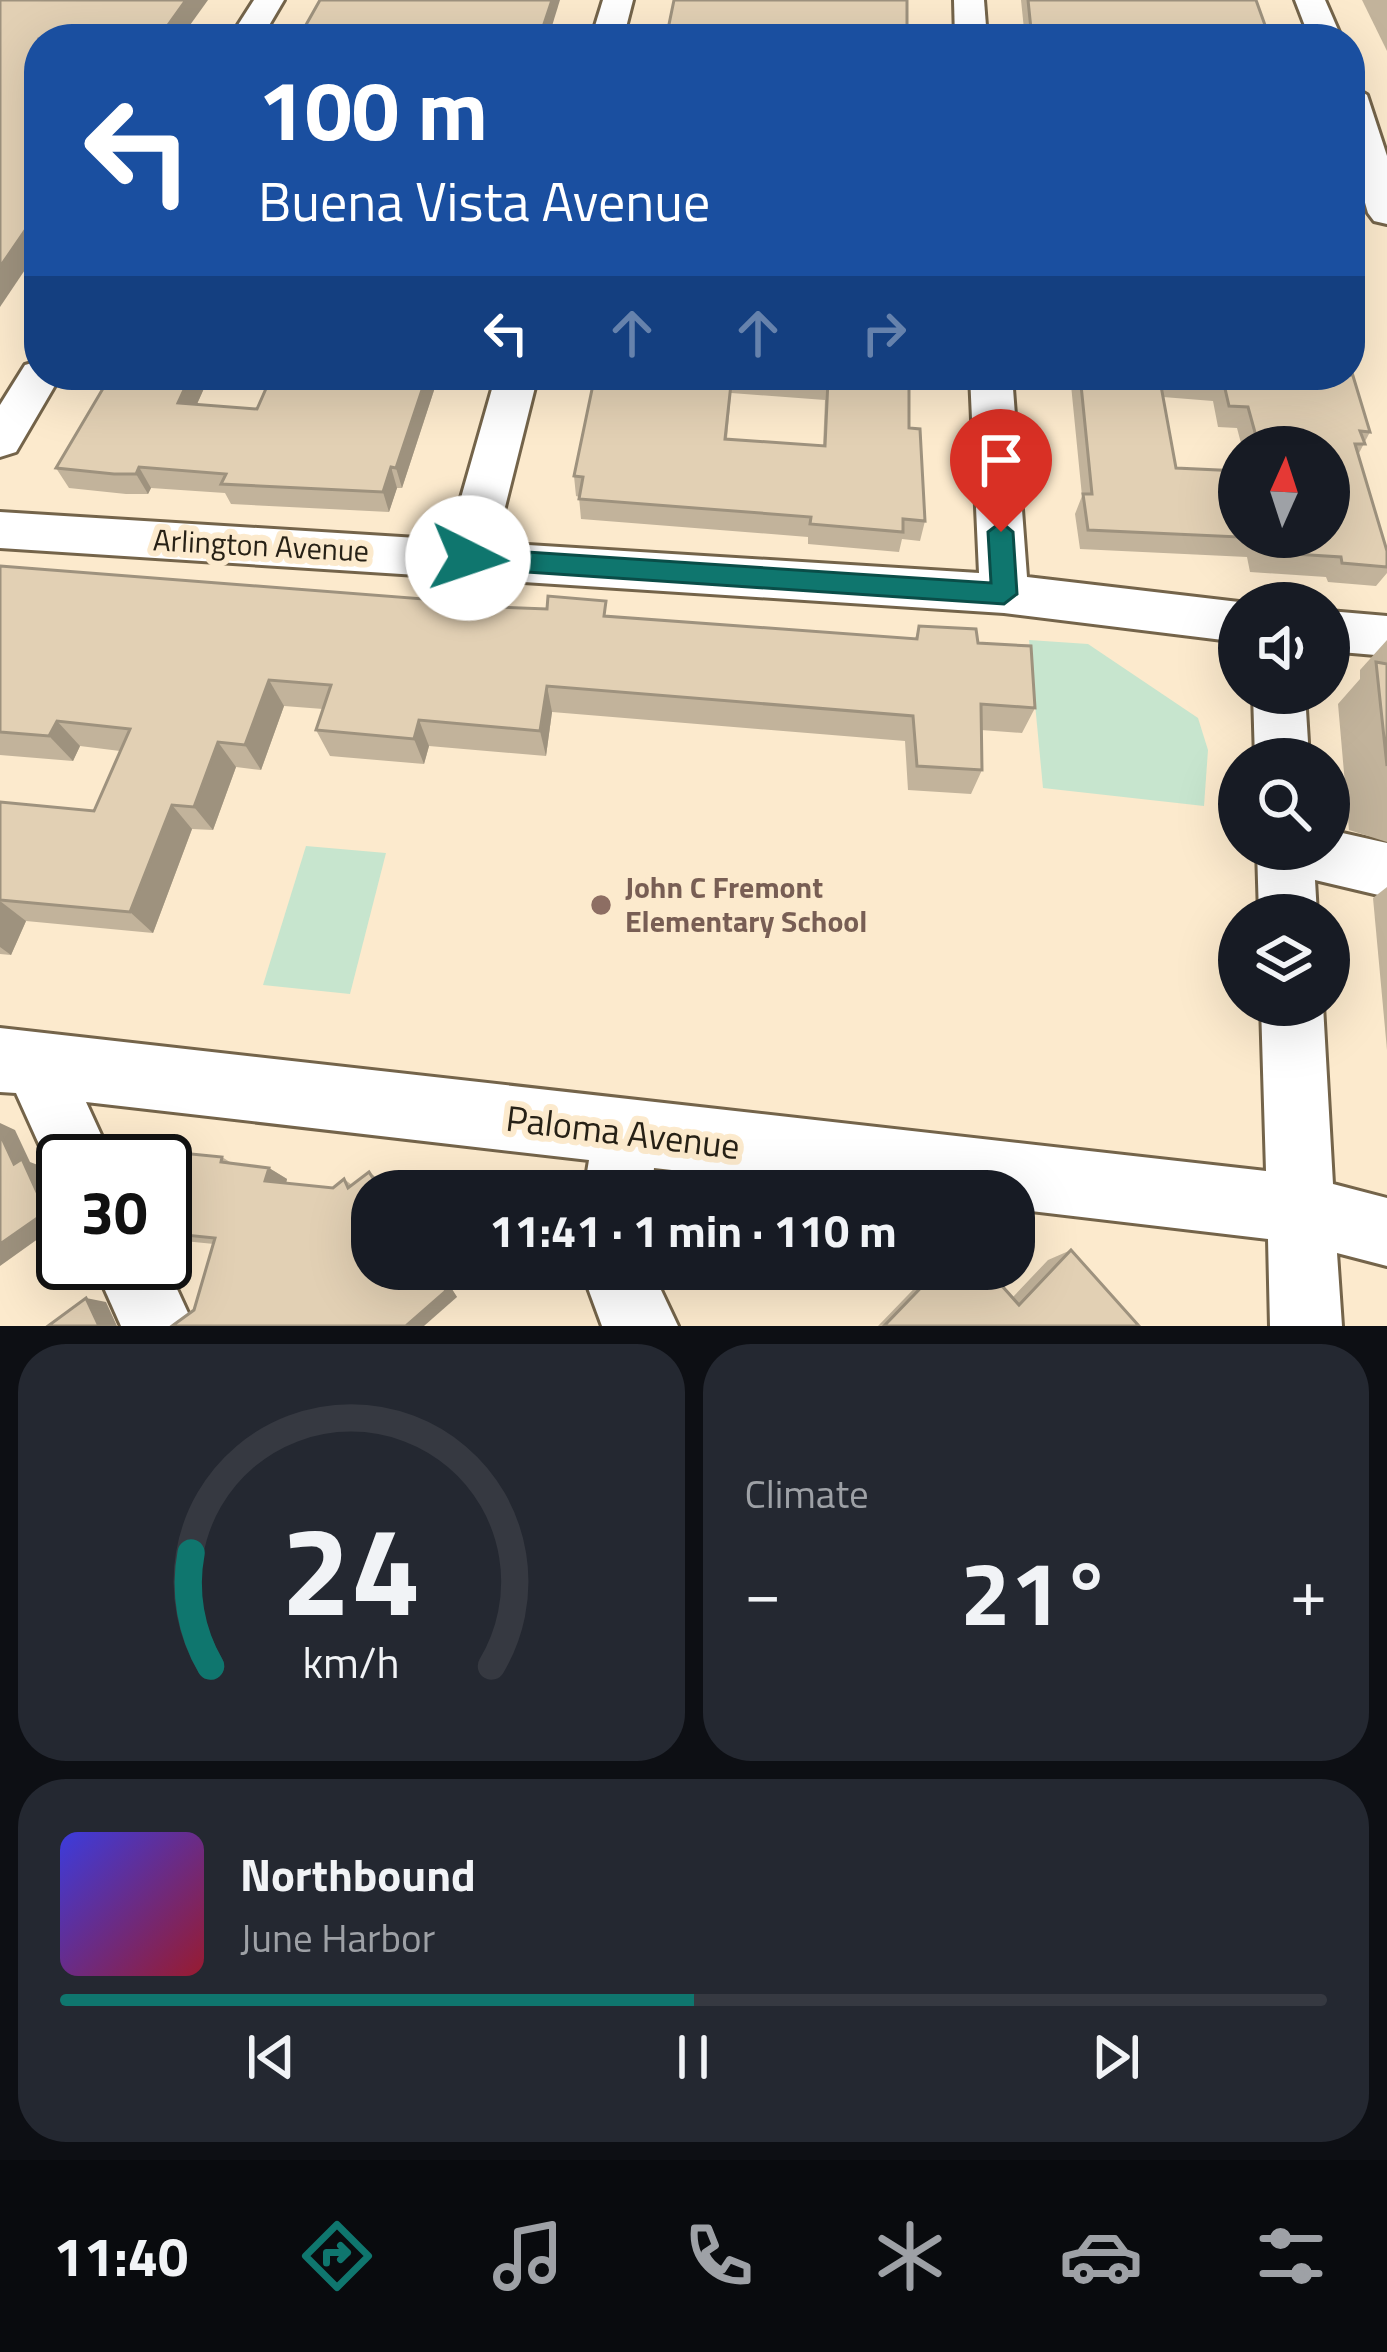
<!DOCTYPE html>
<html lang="en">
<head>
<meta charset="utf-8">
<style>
	body { margin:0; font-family:"Titillium Web",sans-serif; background:#242831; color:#f1f3f6; height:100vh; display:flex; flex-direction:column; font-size:45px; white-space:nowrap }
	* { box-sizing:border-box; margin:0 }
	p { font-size:39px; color:#9ea1a6 }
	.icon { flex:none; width:66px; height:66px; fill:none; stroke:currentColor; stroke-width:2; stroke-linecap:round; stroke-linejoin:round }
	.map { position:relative; height:1326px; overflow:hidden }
	.side { display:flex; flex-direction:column; gap:18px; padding:18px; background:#0d0f14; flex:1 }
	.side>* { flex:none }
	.top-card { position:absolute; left:24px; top:24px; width:1341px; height:366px; border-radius:48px; box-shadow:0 12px 48px #0002; background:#1a4fa0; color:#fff; overflow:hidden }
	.needle { width:78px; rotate:3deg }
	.controls { position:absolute; left:1218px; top:426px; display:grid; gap:24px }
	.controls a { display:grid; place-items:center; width:132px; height:132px; border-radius:50%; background:#171b24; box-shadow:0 12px 48px #0002; font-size:60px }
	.speed { position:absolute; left:36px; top:1134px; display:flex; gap:24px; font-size:60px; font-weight:700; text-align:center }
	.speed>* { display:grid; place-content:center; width:156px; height:156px; border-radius:50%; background:#171b24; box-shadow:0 12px 48px #0002; line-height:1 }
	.speed .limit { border:6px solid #111; border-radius:18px; background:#fff; color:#111 }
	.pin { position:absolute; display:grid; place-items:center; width:102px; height:102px; color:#fff; margin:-123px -51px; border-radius:50% 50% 50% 0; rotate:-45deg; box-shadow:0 0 12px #0007 }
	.pin .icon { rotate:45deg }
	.me { position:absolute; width:132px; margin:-66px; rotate:94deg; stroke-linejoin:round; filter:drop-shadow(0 0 9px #0008) }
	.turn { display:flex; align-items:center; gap:42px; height:252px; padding:0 36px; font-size:54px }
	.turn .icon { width:156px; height:156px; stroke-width:2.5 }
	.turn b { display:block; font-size:84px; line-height:102px }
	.lanes { display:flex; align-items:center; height:114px; padding:0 36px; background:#0003; justify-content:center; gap:60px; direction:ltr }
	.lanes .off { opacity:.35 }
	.big { font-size:90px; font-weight:700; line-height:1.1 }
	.side .card { flex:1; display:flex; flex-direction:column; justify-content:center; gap:18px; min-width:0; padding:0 42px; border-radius:48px; background:#242831 }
	.side .dial { align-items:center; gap:0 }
	.dial svg { height:312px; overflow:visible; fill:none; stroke:#363941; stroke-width:7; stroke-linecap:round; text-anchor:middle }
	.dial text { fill:#f1f3f6; stroke:none }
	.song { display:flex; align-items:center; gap:36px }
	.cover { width:144px; height:144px; border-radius:18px; background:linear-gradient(135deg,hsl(240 70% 55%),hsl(350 70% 35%)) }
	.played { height:12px; border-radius:6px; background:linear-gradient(90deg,#0f766e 50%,#363941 50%) }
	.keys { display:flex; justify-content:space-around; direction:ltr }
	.heat { display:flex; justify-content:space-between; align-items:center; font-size:66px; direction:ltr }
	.side .tiles { flex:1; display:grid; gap:18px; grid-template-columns:1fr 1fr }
	.card:last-child { grid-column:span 2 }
	.trip { position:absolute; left:351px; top:1170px; width:684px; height:120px; border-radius:48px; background:#171b24; box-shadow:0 12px 48px #0002; font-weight:700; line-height:120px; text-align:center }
	.dock { display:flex; height:192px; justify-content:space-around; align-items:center; background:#090b0e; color:#9ea1a6 }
	.dock .icon { width:84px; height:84px }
	.dock .active { color:#0f766e }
	.dock b { font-size:54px; color:#f1f3f6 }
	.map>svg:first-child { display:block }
	.green { fill:#c7e5ce }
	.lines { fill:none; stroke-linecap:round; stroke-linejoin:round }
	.minor-casing { stroke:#74644a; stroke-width:6 }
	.minor { fill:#fff; fill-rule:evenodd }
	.wall { fill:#c2b39b; fill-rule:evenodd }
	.shaded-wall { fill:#9e927e }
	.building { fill:#e2d0b4; stroke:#9e927e; stroke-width:3 }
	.route { fill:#0f766e; stroke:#0a4d48; stroke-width:3 }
	.education-dot { fill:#8d6e63; stroke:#fceacd; stroke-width:4.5 }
	.labels { text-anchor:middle; stroke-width:12; stroke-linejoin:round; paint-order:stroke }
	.street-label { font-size:30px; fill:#272116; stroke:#fceacd }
	.education-label { font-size:30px; font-weight:bold; fill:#785e54; stroke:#fceacd; text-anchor:start }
	.near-street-label { font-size:36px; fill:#272116; stroke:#fceacd }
</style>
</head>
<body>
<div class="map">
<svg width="1387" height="1326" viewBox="0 0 1387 1326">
	<rect width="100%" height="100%" fill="#fceacd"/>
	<g class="green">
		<polygon points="1029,640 1088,644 1198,718 1208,750 1204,806 1043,788"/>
		<polygon points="306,846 386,853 350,994 263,985"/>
	</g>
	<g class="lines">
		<g class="minor-casing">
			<g id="minor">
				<polygon points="254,0 284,0 261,39 229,39"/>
				<polygon points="603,0 633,0 623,39 591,39"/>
				<polygon points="954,0 984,0 987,39 955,39"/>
				<polygon points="1295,0 1325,0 1342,39 1310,39"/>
				<polygon points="1350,85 1367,95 1387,156 1387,224 1374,221 1368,213 1350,151"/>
				<polygon points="39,361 39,375 61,375 16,452 0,457 0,405 25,365"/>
				<polygon points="496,375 538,375 496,543 979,573 970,375 1012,375 1027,577 1239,602 1239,642 1004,613 0,548 0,512 449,540"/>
				<polygon points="1329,611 1387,616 1387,656 1329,651"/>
				<polygon points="1253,693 1305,693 1309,759 1255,759"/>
				<polygon points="1329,830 1387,843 1387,897 1315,880 1317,915 1259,915 1257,849 1329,849"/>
				<polygon points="1261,1005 1323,1005 1333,1184 1387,1198 1387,1266 1337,1253 1342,1326 1270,1326 1268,1239 1014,1209 1014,1191 855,1191 654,1168 652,1191 584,1191 589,1160 86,1102 113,1161 63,1161 63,1187 57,1184 16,1093 0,1092 0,1028 1266,1171"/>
				<polygon points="93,1263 165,1263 194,1326 121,1326"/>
				<polygon points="581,1269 651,1269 678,1326 602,1326"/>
			</g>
		</g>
		<use href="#minor" class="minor"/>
	</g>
	<g class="wall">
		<polygon points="1021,0 1256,0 1270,39 1025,39"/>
		<polygon points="1362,0 1387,0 1387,51"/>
		<polygon points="120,375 210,375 197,404 257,409 272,375 439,375 402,488 397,488 389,512 231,504 225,493 151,488 148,494 126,494 69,488 56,468"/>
		<path d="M595,375H909V428L925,521L920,541L902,539L899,552L808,544V537L581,519L579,497L576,496L574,476ZM731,393L825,400L823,446L727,439Z"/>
		<path d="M1070,375H1350L1370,432L1358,455L1387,551V573L1376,586L1328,582L1326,577L1250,572L1247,557L1080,549L1075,514L1082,496ZM1163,397L1213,401L1218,427L1237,428L1242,447H1329L1239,537L1176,468Z"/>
		<polygon points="0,566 450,601 451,605 915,639 919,626 978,643 1035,708 1022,733 981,730 982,770 971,794 908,790 905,741 552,712 546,756 429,746 424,764 330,756 316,730 323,709 284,706 261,770 236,767 213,830 192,829 153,933 26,921 11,955 0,954 0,802 94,811 120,751 80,746 73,761 0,755"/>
		<polygon points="1387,640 1387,842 1349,830 1338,704 1360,679 1360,670"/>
		<polygon points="1387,887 1387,1050 1373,898"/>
		<polygon points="222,1157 233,1164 269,1168 287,1179 286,1183 333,1188 344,1179 352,1185 383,1183 457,1297 194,1310 214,1244 184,1241 165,1235 165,1161 177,1162"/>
		<polygon points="1071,1250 1139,1326 878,1326 933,1269 987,1269 1012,1298 1048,1260"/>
	</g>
	<g class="shaded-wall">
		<polygon points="186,0 208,0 180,39 158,39"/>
		<polygon points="552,0 560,0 548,39 539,39"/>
		<polygon points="39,210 39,249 0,307 0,267"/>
		<polygon points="191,375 210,375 188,424 178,403"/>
		<polygon points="427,375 439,375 402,488 396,468"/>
		<polygon points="139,467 151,488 148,494 136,474"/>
		<polygon points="391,467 397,488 389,512 383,492"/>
		<polygon points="269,680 284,706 261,770 245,745"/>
		<polygon points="547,686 552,712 546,756 540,731"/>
		<polygon points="419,720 429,746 424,764 414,739"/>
		<polygon points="57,721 80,746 73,761 49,736"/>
		<polygon points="218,742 236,767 213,830 194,807"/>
		<polygon points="172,805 192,829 153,933 130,912"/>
		<polygon points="0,901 26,921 11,955 0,947"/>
		<polygon points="0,1123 15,1130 30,1162 43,1167 63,1211 63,1221 0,1266 0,1244 14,1164 0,1134"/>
		<polygon points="269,1168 287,1179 284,1191 265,1181"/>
		<polygon points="369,1172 383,1183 388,1191 381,1191"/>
		<polygon points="432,1269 439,1269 457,1297 424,1326 406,1326"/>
		<polygon points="86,1298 106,1302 117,1326 99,1326"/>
	</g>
	<g class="building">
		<polygon points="0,0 186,0 158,39 39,39 39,210 0,267"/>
		<polygon points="320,0 552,0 539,39 298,39"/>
		<polygon points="674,0 907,0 907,39 666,39"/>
		<polygon points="1028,0 1256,0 1270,39 1032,39"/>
		<polygon points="1350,366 1370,432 1360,431 1365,444 1355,444 1387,551 1387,567 1342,563 1341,557 1263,552 1260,538 1248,537 1329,537 1329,447 1259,447 1248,407 1229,406 1223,380 1159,375 1176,468 1239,471 1239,537 1088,530 1083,494 1092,494 1080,375 1350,375"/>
		<polygon points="120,375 191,375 178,403 257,409 272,375 427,375 396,468 391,467 383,492 221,484 226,474 139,467 136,474 114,474 56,468 108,380 117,381"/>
		<polygon points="595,375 732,375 725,439 825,446 828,380 765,375 909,375 909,428 920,429 925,521 903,519 903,532 810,524 811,517 579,499 583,477 574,476"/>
		<polygon points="0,566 450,601 449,605 547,609 548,596 606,601 604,616 917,639 919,626 976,629 978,643 1031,646 1035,708 981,704 982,770 917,766 913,716 547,686 540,731 419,720 414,739 316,730 331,685 269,680 245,745 218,742 194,807 172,805 130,912 0,900 0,802 94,811 130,729 57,721 49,736 0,732"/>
		<polygon points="1376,662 1387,664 1387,766"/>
		<polygon points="0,1134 14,1164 22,1159 46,1212 0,1244"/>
		<polygon points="181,1153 222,1157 221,1162 269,1168 265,1181 333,1188 344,1179 348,1188 369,1172 381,1191 372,1191 372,1269 432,1269 446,1291 406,1326 172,1326 194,1310 215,1238 165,1233 165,1161 140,1161 141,1158 177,1162"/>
		<polygon points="1071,1250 1139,1326 884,1326 939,1269 987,1269 1019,1305"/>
		<polygon points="86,1298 99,1326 48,1326"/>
	</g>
	<polygon class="route" points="1001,522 1013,532 1017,594 1004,604 468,568 455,558 468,548 991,583 988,532"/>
	<circle class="education-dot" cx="601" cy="905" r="12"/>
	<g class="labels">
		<g class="street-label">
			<text transform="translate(261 546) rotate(3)" y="10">Arlington Avenue</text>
		</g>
		<g class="education-label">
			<text x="625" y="898">John C Fremont<tspan x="625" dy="34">Elementary School</tspan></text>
		</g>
		<g class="near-street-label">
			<text transform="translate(623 1132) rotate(7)" y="13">Paloma Avenue</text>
		</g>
	</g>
</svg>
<div class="controls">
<a><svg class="needle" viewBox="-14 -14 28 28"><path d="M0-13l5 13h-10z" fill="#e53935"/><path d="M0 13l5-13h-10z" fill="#9ea1a6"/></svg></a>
<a><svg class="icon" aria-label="sound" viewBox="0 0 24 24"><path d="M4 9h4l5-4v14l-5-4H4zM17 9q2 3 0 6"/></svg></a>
<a><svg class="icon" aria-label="search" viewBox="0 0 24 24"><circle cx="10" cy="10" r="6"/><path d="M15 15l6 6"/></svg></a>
<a><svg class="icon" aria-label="layers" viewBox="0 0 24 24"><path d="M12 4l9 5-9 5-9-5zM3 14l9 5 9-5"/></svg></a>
</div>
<div class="speed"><div class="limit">30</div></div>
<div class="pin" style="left:1001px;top:532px;background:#d93025"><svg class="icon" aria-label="arrive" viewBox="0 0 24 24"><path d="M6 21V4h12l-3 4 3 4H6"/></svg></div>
<svg class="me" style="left:468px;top:558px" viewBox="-20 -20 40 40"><circle r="19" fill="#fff"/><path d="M0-13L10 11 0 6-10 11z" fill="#0f766e"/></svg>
<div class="trip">11:41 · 1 min · 110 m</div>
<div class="top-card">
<div class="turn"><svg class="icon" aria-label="left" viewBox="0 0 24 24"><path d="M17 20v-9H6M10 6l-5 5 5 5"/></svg><div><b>100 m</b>Buena Vista Avenue</div></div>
<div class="lanes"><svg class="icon" aria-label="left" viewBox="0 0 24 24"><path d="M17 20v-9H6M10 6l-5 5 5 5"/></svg><svg class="icon off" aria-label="ahead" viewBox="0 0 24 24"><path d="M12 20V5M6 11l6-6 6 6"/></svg><svg class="icon off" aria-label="ahead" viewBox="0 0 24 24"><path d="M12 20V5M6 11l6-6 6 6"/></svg><svg class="icon off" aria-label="right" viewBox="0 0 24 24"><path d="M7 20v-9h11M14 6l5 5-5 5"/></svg></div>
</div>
</div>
<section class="side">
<div class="tiles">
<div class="card dial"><svg viewBox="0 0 100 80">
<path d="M14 69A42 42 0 1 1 86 69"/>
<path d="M14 69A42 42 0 0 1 9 40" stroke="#0f766e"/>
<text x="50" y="56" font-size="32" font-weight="700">24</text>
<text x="50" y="72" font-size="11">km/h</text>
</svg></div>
<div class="card"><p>Climate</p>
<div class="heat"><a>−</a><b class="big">21°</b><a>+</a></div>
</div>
<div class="card">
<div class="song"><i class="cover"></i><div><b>Northbound</b><p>June Harbor</p></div></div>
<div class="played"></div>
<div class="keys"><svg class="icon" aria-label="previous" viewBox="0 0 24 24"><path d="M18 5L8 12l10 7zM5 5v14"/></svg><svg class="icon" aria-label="pause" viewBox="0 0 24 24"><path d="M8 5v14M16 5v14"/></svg><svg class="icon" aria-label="next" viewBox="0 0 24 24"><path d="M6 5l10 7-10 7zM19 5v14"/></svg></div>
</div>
</div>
</section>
<nav class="dock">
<b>11:40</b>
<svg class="icon active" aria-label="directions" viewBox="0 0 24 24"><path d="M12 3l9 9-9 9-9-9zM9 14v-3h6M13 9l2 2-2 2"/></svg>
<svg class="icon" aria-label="music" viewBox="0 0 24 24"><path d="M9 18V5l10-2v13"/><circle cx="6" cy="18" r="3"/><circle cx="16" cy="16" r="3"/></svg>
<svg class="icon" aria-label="phone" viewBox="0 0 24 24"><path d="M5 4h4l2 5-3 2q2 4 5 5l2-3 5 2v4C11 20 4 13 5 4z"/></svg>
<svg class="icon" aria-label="climate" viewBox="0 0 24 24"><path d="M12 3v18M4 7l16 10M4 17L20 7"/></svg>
<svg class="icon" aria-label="car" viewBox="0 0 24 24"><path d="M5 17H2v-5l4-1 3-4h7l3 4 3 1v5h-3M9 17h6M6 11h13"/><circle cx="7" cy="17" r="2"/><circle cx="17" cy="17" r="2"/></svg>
<svg class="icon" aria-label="filters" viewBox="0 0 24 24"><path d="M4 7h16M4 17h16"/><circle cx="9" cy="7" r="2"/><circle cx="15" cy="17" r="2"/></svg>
</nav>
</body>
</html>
